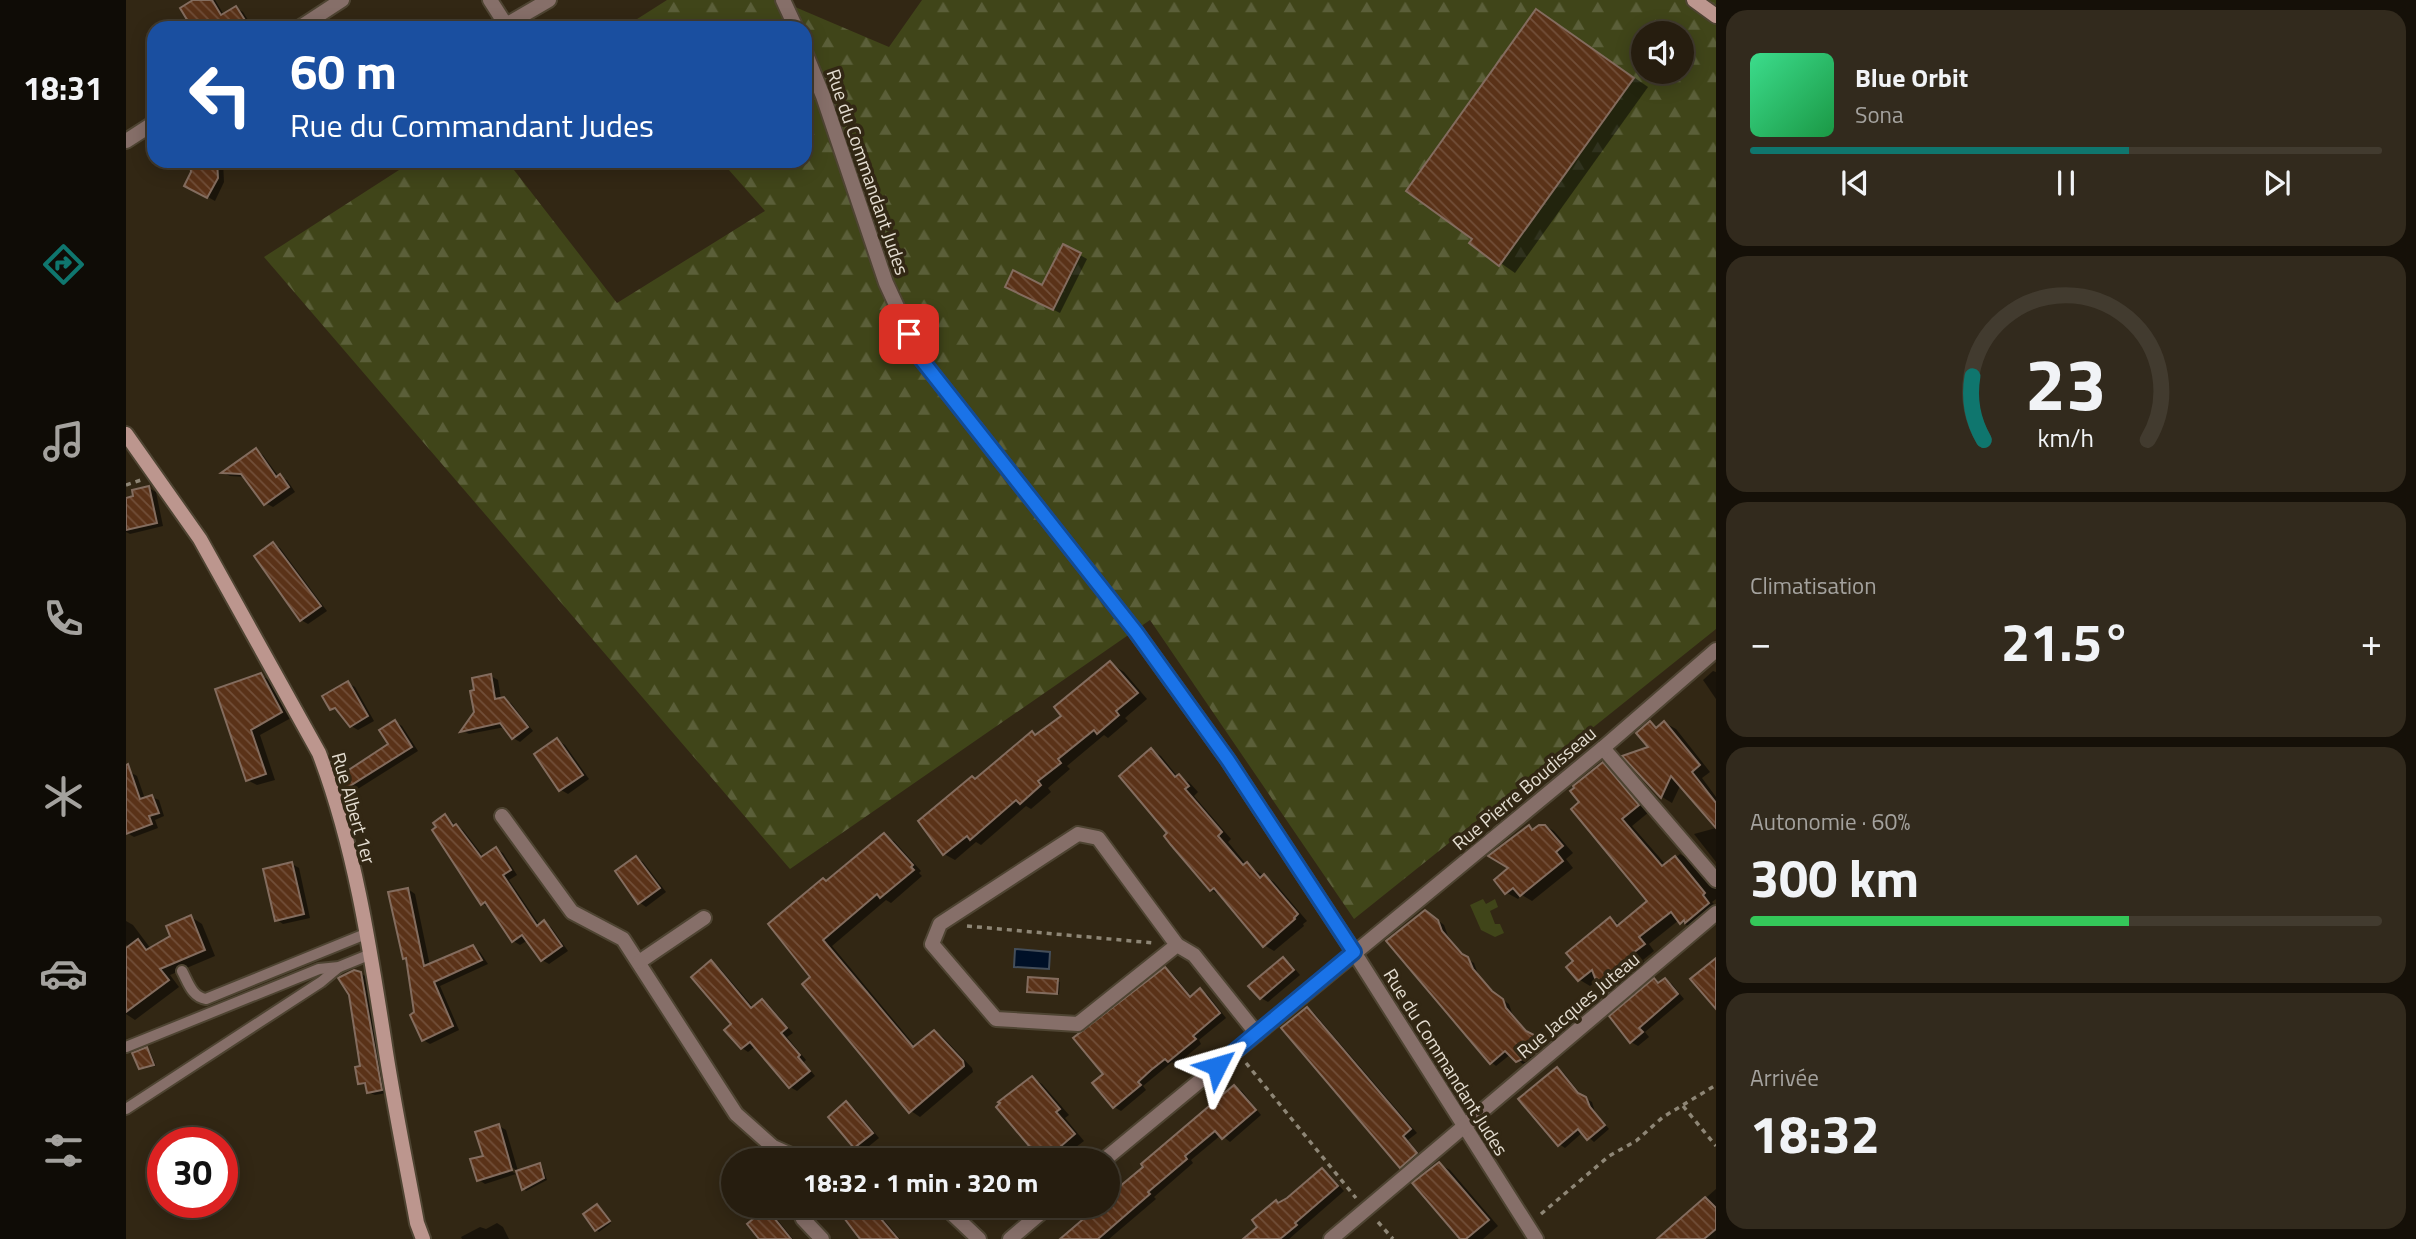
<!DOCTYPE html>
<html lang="fr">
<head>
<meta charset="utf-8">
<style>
	body { margin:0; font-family:"Titillium Web",sans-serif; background:#322a1d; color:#f1f3f6; height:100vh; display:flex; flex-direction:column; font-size:26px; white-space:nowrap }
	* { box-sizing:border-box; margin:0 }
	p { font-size:23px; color:#a4a29e }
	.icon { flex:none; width:38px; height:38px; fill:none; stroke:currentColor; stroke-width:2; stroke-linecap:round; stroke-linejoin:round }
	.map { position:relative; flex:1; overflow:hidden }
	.side { display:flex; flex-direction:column; gap:10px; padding:10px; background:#151008; width:700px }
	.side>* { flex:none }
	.banner { position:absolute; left:21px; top:21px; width:665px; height:147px; border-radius:21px; box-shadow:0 4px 18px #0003,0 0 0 2px #423b2f; background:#1a4fa0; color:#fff; overflow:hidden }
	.fabs { position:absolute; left:1505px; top:21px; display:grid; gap:14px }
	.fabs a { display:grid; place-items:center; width:63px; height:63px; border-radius:50%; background:#261d0f; box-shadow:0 4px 18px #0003,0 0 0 2px #423b2f; font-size:35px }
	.speed { position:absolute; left:21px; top:1127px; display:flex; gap:14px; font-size:35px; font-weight:700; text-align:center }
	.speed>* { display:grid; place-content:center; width:91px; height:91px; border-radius:50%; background:#261d0f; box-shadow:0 4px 18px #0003,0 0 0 2px #423b2f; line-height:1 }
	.speed .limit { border:10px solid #d22; background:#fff; color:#111 }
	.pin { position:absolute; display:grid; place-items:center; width:60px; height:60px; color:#fff; margin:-30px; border-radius:14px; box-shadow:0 4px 10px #0006 }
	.me { position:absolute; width:77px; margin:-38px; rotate:50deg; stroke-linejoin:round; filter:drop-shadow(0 0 5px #0008) }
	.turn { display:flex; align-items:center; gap:24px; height:147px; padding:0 28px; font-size:32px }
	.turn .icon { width:91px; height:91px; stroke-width:2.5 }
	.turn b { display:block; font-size:49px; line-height:60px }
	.big { font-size:52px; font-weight:700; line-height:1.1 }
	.side .widget { flex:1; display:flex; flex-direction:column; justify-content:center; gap:10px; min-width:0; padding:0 24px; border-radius:21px; background:#322a1d }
	.side .dial { align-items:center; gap:0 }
	.dial svg { height:182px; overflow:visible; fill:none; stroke:#423b2f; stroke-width:7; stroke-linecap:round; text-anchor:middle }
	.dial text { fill:#f1f3f6; stroke:none }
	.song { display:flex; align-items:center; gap:21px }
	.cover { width:84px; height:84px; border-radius:10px; background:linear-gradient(135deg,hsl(150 70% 55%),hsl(140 70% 35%)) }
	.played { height:7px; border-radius:4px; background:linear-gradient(90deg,#0f766e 60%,#423b2f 60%) }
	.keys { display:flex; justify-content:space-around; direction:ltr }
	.heat { display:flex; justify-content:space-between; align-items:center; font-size:38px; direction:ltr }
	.charge { height:10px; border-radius:5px; background:linear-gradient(90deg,#34c759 60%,#423b2f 0) }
	.trip { position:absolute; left:595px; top:1148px; width:399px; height:70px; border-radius:35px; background:#261d0f; box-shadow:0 4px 18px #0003,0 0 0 2px #423b2f; font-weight:700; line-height:70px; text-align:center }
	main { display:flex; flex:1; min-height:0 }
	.dock { display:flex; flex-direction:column; width:126px; justify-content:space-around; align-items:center; background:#0f0c06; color:#a4a29e }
	.dock .icon { width:49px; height:49px }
	.dock .active { color:#0f766e }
	.dock b { font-size:32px; color:#f1f3f6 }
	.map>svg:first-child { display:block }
	.forest { fill:url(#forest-firs); fill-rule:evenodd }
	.park { fill:#404519 }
	.water { fill:#001027; stroke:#444e5a; stroke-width:2 }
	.shadow { fill:#0007 }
	.building { fill:url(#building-back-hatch); stroke:#836c5e; stroke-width:2 }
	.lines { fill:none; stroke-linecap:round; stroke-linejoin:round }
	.lane-casing { stroke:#4e4432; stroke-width:14 }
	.street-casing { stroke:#4e4432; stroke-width:18 }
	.secondary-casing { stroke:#4e4432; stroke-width:18 }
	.path { stroke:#8e8676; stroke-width:3.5; stroke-dasharray:5 5; stroke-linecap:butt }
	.lane { stroke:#866f69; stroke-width:10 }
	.street { stroke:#866f69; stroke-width:14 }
	.secondary { stroke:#bc968e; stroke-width:14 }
	.route-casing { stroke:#114b97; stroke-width:18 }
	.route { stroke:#1a73e8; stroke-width:12 }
	.labels { text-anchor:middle; stroke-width:7; stroke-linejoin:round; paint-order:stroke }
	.street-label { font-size:19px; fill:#e4ddd1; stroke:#322714 }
</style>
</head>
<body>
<main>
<nav class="dock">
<b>18:31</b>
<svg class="icon active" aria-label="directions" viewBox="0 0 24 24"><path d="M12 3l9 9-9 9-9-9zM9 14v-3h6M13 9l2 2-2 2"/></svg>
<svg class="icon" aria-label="music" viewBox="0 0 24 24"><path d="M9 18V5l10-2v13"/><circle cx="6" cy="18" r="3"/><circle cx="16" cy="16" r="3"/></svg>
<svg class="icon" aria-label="phone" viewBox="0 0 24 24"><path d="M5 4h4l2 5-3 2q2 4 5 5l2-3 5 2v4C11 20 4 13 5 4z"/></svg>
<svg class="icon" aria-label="climate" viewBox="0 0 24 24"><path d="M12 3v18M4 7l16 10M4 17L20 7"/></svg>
<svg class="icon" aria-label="car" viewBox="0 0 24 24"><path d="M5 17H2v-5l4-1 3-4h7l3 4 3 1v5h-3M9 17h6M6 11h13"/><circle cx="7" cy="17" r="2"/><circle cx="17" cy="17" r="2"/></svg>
<svg class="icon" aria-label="filters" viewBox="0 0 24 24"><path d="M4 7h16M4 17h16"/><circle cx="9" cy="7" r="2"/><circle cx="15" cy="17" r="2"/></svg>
</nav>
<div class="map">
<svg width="1590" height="1239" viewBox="0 0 1590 1239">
	<defs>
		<pattern id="forest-firs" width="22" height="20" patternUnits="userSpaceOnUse" patternTransform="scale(1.75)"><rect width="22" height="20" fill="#404519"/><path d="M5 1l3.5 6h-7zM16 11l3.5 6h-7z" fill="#5b5f39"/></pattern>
		<pattern id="building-back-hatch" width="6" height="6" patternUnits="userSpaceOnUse" patternTransform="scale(1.75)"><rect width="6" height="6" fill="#5a3218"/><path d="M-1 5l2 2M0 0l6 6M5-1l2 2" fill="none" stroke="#724f39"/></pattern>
	</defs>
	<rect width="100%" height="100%" fill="#322714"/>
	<path class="forest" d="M541,0H661L669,7L763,47L796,0H1590V629L1228,919L1024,620L664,869L138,257L287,161H381L491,303L639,211L595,161H679V28H497ZM1517,33H1556V72H1517Z"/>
	<polygon class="park" points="1357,899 1360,904 1369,899 1372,907 1364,911 1369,924 1374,924 1378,933 1369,937 1355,930 1344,905"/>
	<polygon class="water" points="889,949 924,952 923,969 888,967"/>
	<g class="shadow">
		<polygon points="70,0 89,0 98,15 110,8 117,12 127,28 68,28"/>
		<polygon points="1425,20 1522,87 1389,273 1346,243"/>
		<polygon points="66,161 97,161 98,182 89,201 60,185 66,172"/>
		<polygon points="938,246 961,259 934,313 888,290 917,287"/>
		<polygon points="130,450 137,455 153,477 161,480 169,492 147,507 139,503 119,477 104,476 98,473"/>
		<polygon points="23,488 30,492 37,526 4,534 0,532 0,500"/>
		<polygon points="147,544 154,548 201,611 182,624 175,620"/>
		<polygon points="984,663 998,672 1021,699 999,718 1002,721 982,738 978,735 941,766 944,769 922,788 925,792 905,809 900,806 855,845 850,842 829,860 818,854 851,780 906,733 911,736 937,717"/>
		<polygon points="1587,671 1590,672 1590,699 1577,680"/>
		<polygon points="134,675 145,681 165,718 134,735 149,780 131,785 121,780 91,690"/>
		<polygon points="365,676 372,680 375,699 385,703 407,731 394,742 387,738 379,727 343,734 337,731 349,713"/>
		<polygon points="222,683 229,687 248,721 232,730 225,726 214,712 206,709"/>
		<polygon points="269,722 276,726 292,751 227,792 220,788 264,744"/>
		<polygon points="1524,723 1532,728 1539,723 1550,729 1584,772 1576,778 1590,797 1590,825 1555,784 1546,803 1536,797 1500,757 1525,748"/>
		<polygon points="431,740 439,745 463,779 442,794 435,790"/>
		<polygon points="1025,750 1035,756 1052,777 1063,782 1072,792 1068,796 1105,839 1102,842 1120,864 1148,882 1181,921 1177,924 1178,926 1148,951 1138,945 1095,896 1085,890 1043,834"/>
		<polygon points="1477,764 1488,771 1523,812 1506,826 1540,865 1554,854 1564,860 1590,889 1590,899 1586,902 1590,906 1590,912 1565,928 1553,920 1523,944 1528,951 1517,960 1525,970 1488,1002 1477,996 1472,980 1464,986 1454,980 1443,967 1484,919 1495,925 1524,901 1455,803"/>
		<polygon points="4,772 11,776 19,799 26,797 33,800 38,816 29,820 32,828 8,837 1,833 0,829 0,774"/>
		<polygon points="319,817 337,830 358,857 370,849 377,853 391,875 383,880 414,926 418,923 425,927 442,951 423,964 416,960 402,940 394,945 387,941 364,908 357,904 308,830"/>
		<polygon points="1417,824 1428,831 1447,853 1440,859 1447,868 1406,901 1396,895 1392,899 1381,893 1385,868 1403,827 1408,831"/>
		<polygon points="1590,828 1590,862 1568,834"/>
		<polygon points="758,836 768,841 795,871 793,873 796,876 765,903 760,900 706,946 790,1047 808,1032 817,1037 846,1068 847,1072 794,1117 785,1111 687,977 701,882"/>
		<polygon points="510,858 517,862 540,892 520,907 513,902"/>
		<polygon points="166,864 173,868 184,918 157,924 150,919"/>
		<polygon points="282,889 289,894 304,966 347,947 354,952 362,964 314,986 333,1030 304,1044 297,1040 282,960 278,958"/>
		<polygon points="1305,915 1318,925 1322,936 1341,959 1348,963 1352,974 1372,997 1383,1004 1386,1013 1405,1036 1413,1040 1416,1047 1416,1055 1397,1064 1385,1054 1370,1066 1365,1062"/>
		<polygon points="65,917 76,924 89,956 44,975 53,987 9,1020 0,1014 0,959 7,954 0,944 0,921 7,925 25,949 46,937"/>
		<polygon points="1157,959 1164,963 1174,975 1142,1002 1135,998"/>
		<polygon points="586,962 592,966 628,1008 636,1001 643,1005 667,1033 661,1037 680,1060 678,1062 689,1076 671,1091 664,1087 630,1046 622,1052 616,1048"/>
		<polygon points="1039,969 1046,973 1066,997 1074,990 1081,994 1100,1018 1073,1040 1075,1044 1050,1065 1046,1062 1017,1086 1020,1090 995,1111 988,1107 979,1075"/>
		<polygon points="234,973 241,977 261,1093 249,1095 242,1092 242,1087 233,1083 236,1067"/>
		<polygon points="1528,980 1534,984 1539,980 1546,984 1558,999 1519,1032 1523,1037 1512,1046 1505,1042 1488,1021"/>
		<polygon points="931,981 934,982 933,994 903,991"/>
		<polygon points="1181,1009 1188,1013 1291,1133 1282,1140 1297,1158 1282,1171 1275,1167"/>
		<polygon points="21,1049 24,1051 30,1066 17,1069 14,1067"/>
		<polygon points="1431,1069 1437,1072 1457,1097 1466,1102 1469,1112 1483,1129 1468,1142 1457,1132 1439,1148 1433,1144"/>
		<polygon points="906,1078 916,1084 943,1115 939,1118 958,1141 933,1160 917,1159"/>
		<polygon points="1109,1087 1116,1091 1135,1115 1104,1142 1095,1135 1065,1160 1067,1163 1028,1197 1030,1199 983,1239 935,1239 964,1216 961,1212 968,1206 982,1206 982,1194 991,1186 994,1188"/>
		<polygon points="721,1104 728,1108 753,1138 737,1151 730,1147 705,1117"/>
		<polygon points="373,1126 380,1130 392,1171 380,1164 378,1167 390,1174 359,1184 353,1180 359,1157"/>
		<polygon points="1313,1164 1324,1170 1372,1226 1357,1239 1336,1239"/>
		<polygon points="413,1165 416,1166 421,1180 400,1191 398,1189 393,1173"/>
		<polygon points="1196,1170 1203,1174 1218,1191 1163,1239 1119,1239 1133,1227 1153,1204"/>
		<polygon points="1590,1189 1590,1239 1533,1239"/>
		<polygon points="721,1206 743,1206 748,1208 774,1239 737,1239 715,1211"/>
		<polygon points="474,1208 485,1223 473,1232 470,1230"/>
		<polygon points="640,1210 647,1214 667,1239 636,1239"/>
		<polygon points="371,1223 377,1227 383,1239 336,1239 335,1237 354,1227 360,1229"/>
	</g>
	<g class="building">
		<polygon points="67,0 86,0 95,15 110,6 124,28 66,28 54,8"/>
		<polygon points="1410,9 1508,78 1373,266 1343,243 1346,239 1280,191"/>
		<polygon points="64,161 91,161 92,178 81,198 58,186 65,172"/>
		<polygon points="937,244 955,253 927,310 879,287 887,270 916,285"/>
		<polygon points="130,448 150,477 154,474 163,487 138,505 115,474 95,473"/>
		<polygon points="23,486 31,523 0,530 0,498 7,496 6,490"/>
		<polygon points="147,542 195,606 174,621 128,556"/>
		<polygon points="984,661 1012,693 990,711 993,715 971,734 968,730 932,759 935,763 912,781 915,785 894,804 890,800 844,840 841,836 817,855 792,821 846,776 849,779 906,731 909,735 935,716 928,707"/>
		<polygon points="135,673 156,712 125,730 140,774 120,781 89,689"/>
		<polygon points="365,674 369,699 378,697 402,727 386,739 374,723 334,732 348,712 344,691 348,690 346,678"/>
		<polygon points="222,681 242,716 224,727 209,708 204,710 196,696"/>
		<polygon points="269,720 286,747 219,789 212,777 262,744 253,730"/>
		<polygon points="1524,721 1530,728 1538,721 1574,765 1566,772 1590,803 1590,828 1545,776 1535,798 1496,756 1522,747 1510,733"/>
		<polygon points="431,738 457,775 433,791 408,754"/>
		<polygon points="1025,748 1049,777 1053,774 1063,786 1059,789 1096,832 1092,836 1117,865 1121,862 1134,878 1138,874 1172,914 1168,918 1169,919 1137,947 1088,888 1084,891 1045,845 1038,836 1041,833 993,776"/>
		<polygon points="1477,762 1513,805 1496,819 1536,866 1549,856 1579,893 1577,895 1583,903 1559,923 1558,920 1554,924 1545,912 1513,937 1519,944 1507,953 1516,963 1476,997 1466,970 1452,981 1440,967 1447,961 1440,953 1484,917 1491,926 1521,901 1445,809 1453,802 1444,791 1448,788 1447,786"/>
		<polygon points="2,764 14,799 26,795 33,813 23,816 26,824 0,834 0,765"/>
		<polygon points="319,814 327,826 330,824 355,857 370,847 385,870 377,875 411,926 418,920 436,946 415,961 396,935 386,942 359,902 355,905 306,830 310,827 307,823"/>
		<polygon points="1403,825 1406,830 1413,825 1419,825 1437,846 1430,852 1437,861 1394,896 1387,888 1379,894 1368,880 1382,868 1362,856"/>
		<polygon points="758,833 787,865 785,867 788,870 754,898 751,894 697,940 787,1047 808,1030 837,1061 838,1066 783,1113 676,984 684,977 642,924 697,878 700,881"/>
		<polygon points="510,856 534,888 512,904 489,871"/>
		<polygon points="166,862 178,914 149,921 137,869"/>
		<polygon points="282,888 298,966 347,945 356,960 308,982 327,1026 296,1041 284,1015 288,1012 280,958 277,959 262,892"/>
		<polygon points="1299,910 1312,920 1316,931 1336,954 1342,957 1347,969 1366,991 1377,999 1380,1008 1400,1031 1408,1035 1411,1042 1410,1053 1390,1062 1379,1051 1364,1064 1260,941"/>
		<polygon points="65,915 79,950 34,969 43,980 0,1012 0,948 12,939 20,950 44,936 40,926"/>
		<polygon points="1157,957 1168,970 1134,999 1122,986"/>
		<polygon points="1590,958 1590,1009 1564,979"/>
		<polygon points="585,960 625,1008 636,999 661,1028 655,1033 674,1055 672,1057 684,1071 663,1088 624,1042 615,1049 598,1030 605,1024 565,977"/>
		<polygon points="1039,967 1064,997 1074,988 1094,1013 1067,1036 1070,1039 1042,1062 1039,1059 1025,1070 1012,1082 1015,1085 987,1108 966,1083 977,1074 947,1038"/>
		<polygon points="228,970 235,972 256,1090 241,1093 239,1083 232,1084 229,1067 234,1066 223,995 212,978"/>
		<polygon points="902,977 932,979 931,994 901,992"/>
		<polygon points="1528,978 1532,983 1539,978 1552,994 1513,1028 1517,1032 1504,1043 1483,1016"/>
		<polygon points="1181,1007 1285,1129 1277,1136 1291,1153 1274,1168 1155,1028"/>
		<polygon points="21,1047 28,1065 13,1069 6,1053"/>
		<polygon points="1431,1067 1452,1093 1460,1097 1464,1107 1479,1125 1461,1140 1452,1129 1432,1146 1392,1099"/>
		<polygon points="906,1076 934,1109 930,1112 949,1134 919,1160 915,1160 870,1107 874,1103 872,1102"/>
		<polygon points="1108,1085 1130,1110 1096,1139 1089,1131 1059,1156 1061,1159 1022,1192 1024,1194 972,1239 934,1239 962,1215 953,1206 982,1206 982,1192 991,1184 993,1187 1017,1167 1015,1164"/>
		<polygon points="720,1101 747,1133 728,1148 702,1117"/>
		<polygon points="373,1124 386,1170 351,1181 344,1159 357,1156 349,1132"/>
		<polygon points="1313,1162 1363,1220 1340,1239 1334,1239 1286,1183"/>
		<polygon points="414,1163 418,1178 396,1190 390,1171"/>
		<polygon points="1196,1168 1212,1186 1169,1223 1171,1225 1154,1239 1117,1239 1131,1227 1126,1220 1150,1200 1152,1203 1161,1198"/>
		<polygon points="1579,1197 1590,1208 1590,1229 1578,1239 1531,1239"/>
		<polygon points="471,1204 484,1221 469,1231 457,1214"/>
		<polygon points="709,1206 744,1206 772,1239 734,1239"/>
		<polygon points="640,1208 665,1239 633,1239 621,1224"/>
	</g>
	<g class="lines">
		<g class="lane-casing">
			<g id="lane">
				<path d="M56,971C62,982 66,997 80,999L242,933"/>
				<polyline points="0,1047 193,969 213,967 245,954"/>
				<polyline points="0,1109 195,982 213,967"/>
			</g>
		</g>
		<g class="street-casing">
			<g id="street">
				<polyline points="364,0 380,25 423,0"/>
				<polyline points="657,0 670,28"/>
				<polyline points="173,28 216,0"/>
				<polyline points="679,52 697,96 760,283 795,359 1010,632 1102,760 1228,952 1410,1239"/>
				<polyline points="0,141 28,123"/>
				<polyline points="1477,748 1590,880"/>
				<polyline points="376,816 446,912 497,939 610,1114 647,1147 676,1160"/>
				<polyline points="1051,945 972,838 952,834 814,924 806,944 870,1019 952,1024 1051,945 1068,955 1131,1034"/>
				<polyline points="513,962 578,918"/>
				<polyline points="978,1160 1477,748 1590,650"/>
				<polyline points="672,1206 677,1219 696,1239"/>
				<polyline points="818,1206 853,1239"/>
				<polyline points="884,1239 923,1206"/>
				<polyline points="1205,1239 1590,913"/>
			</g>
		</g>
		<g class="secondary-casing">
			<g id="secondary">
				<polyline points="1568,0 1590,16"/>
				<path d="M0,434L74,539L193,753C228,845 243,942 258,1039C267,1101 280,1162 291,1223L297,1239"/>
			</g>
		</g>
		<g class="path">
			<polyline points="0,485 15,480"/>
			<polyline points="841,926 1028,943"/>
			<polyline points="1120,1063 1230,1198"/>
			<polyline points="1557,1106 1590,1146"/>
			<polyline points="1415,1214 1483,1156 1510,1141 1537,1117 1590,1085"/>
			<polyline points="1252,1222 1267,1239"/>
		</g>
		<use href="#lane" class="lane"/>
		<use href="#street" class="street"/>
		<use href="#secondary" class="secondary"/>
	</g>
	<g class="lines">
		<g class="route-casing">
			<polyline id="route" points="783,334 795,359 1010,632 1102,760 1228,952 1091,1066"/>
		</g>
		<use href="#route" class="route"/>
	</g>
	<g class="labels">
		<g class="street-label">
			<text transform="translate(742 172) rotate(71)" y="7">Rue du Commandant Judes</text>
			<text transform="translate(1398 788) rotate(-40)" y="7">Rue Pierre Boudisseau</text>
			<text transform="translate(228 808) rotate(74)" y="7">Rue Albert 1er</text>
			<text transform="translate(1452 1005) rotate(-40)" y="7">Rue Jacques Juteau</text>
			<text transform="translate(1320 1062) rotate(58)" y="7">Rue du Commandant Judes</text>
		</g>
	</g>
</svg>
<div class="fabs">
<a><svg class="icon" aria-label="sound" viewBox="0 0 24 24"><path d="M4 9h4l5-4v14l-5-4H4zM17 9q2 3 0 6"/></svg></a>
</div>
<div class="speed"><div class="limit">30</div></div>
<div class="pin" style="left:783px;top:334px;background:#d93025"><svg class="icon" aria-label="arrive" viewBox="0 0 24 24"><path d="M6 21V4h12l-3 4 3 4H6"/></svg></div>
<svg class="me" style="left:1091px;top:1066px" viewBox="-20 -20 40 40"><path d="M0-17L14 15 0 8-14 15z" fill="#1a73e8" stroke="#fff" stroke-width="4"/></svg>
<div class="trip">18:32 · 1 min · 320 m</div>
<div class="banner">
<div class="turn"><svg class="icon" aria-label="left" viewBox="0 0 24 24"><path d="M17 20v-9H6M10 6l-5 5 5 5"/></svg><div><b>60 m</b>Rue du Commandant Judes</div></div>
</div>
</div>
<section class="side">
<div class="widget">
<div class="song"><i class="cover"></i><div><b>Blue Orbit</b><p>Sona</p></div></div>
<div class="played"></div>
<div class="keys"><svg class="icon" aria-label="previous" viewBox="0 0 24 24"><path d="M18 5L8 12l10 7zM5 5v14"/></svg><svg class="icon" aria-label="pause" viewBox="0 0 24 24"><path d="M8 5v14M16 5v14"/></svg><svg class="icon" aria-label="next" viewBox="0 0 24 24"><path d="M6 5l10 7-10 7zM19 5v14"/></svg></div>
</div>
<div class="widget dial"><svg viewBox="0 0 100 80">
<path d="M14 69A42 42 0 1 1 86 69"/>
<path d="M14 69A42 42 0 0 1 9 41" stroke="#0f766e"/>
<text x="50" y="56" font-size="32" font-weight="700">23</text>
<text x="50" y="72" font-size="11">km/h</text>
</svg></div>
<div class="widget"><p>Climatisation</p>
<div class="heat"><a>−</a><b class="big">21.5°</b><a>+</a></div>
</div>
<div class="widget"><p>Autonomie · 60%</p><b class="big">300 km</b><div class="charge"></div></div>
<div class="widget"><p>Arrivée</p><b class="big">18:32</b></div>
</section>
</main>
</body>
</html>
